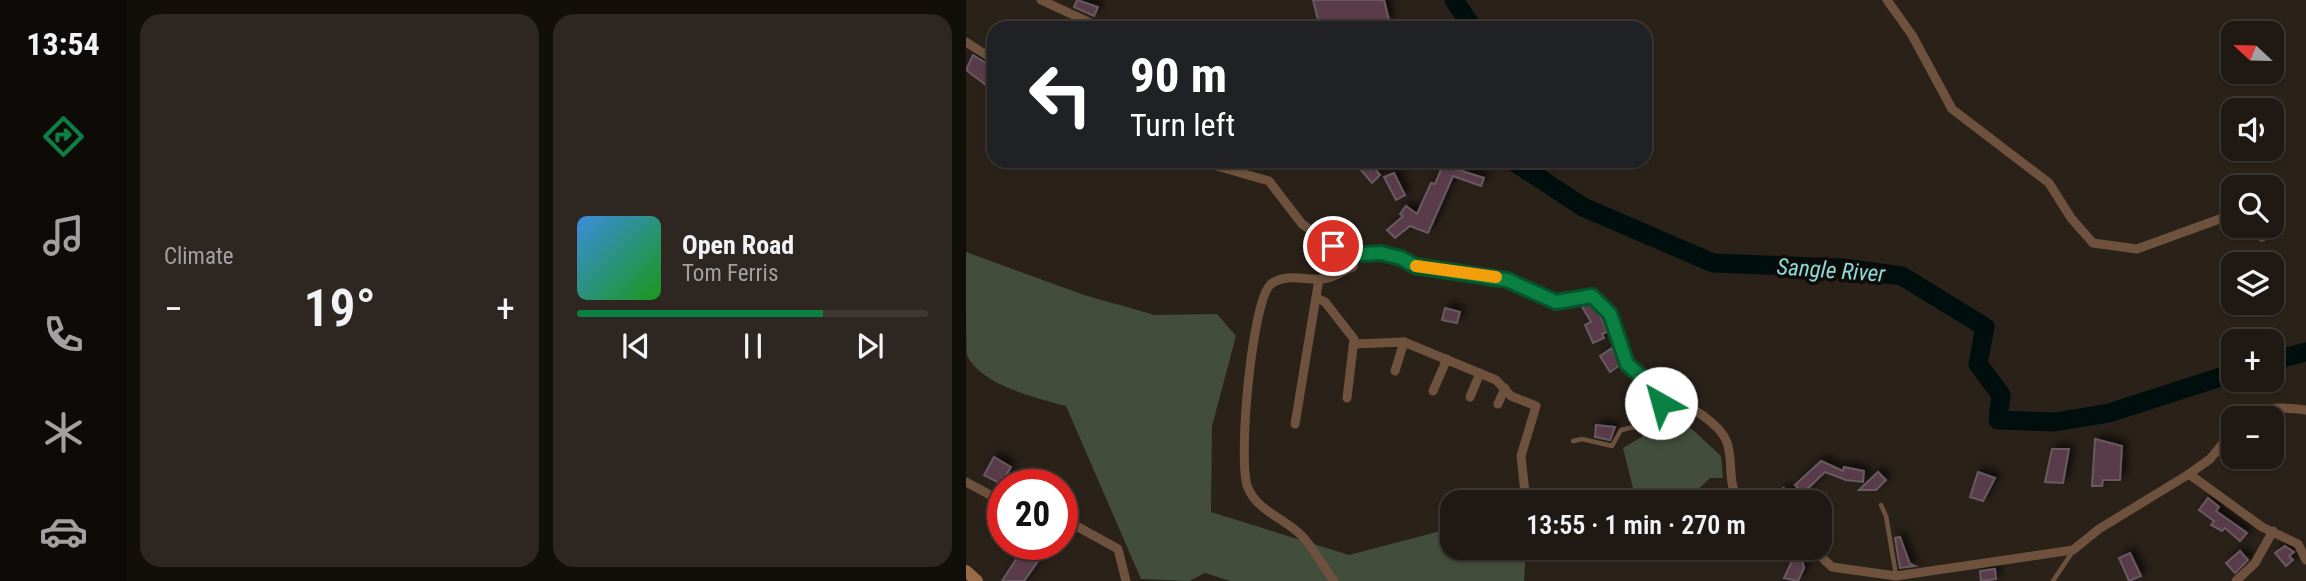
<!DOCTYPE html>
<html lang="en">
<head>
<meta charset="utf-8">
<style>
	body { margin:0; font-family:"Roboto Condensed",sans-serif; background:#2d2621; color:#f1f3f6; height:100vh; display:flex; flex-direction:column; font-size:26px; white-space:nowrap }
	* { box-sizing:border-box; margin:0 }
	p { font-size:23px; color:#a2a0a0 }
	.icon { flex:none; width:38px; height:38px; fill:none; stroke:currentColor; stroke-width:2; stroke-linecap:round; stroke-linejoin:round }
	.map { position:relative; flex:1; overflow:hidden }
	.drawer { display:flex; flex-direction:column; gap:14px; padding:14px; background:#120e0a; width:840px }
	.drawer>* { flex:none }
	.hud { position:absolute; left:21px; top:21px; width:665px; height:147px; border-radius:21px; box-shadow:0 2px 5px #0004,0 0 0 2px #3d3833; background:#202124; color:#fff; overflow:hidden }
	.needle { width:46px; rotate:292deg }
	.controls { position:absolute; left:1255px; top:21px; display:grid; gap:14px }
	.controls a { display:grid; place-items:center; width:63px; height:63px; border-radius:14px; background:#201913; box-shadow:0 2px 5px #0004,0 0 0 2px #3d3833; font-size:35px }
	.speed { position:absolute; left:21px; top:469px; display:flex; gap:14px; font-size:35px; font-weight:700; text-align:center }
	.speed>* { display:grid; place-content:center; width:91px; height:91px; border-radius:50%; background:#201913; box-shadow:0 2px 5px #0004,0 0 0 2px #3d3833; line-height:1 }
	.speed .limit { border:10px solid #d22; background:#fff; color:#111 }
	.pin { position:absolute; display:grid; place-items:center; width:60px; height:60px; color:#fff; margin:-30px; border:4px solid #fff; border-radius:50%; box-shadow:0 2px 7px #0007 }
	.me { position:absolute; width:77px; margin:-38px; rotate:322deg; stroke-linejoin:round; filter:drop-shadow(0 0 5px #0008) }
	.turn { display:flex; align-items:center; gap:24px; height:147px; padding:0 28px; font-size:32px }
	.turn .icon { width:91px; height:91px; stroke-width:2.5 }
	.turn b { display:block; font-size:49px; line-height:60px }
	.big { font-size:52px; font-weight:600; line-height:1.1 }
	.drawer .widget { flex:1; display:flex; flex-direction:column; justify-content:center; gap:10px; min-width:0; padding:0 24px; border-radius:21px; background:#2d2621 }
	.song { display:flex; align-items:center; gap:21px }
	.cover { width:84px; height:84px; border-radius:10px; background:linear-gradient(135deg,hsl(210 70% 55%),hsl(120 70% 35%)) }
	.played { height:7px; border-radius:4px; background:linear-gradient(90deg,#0b8043 70%,#3d3833 70%) }
	.keys { display:flex; justify-content:space-around; direction:ltr }
	.heat { display:flex; justify-content:space-between; align-items:center; font-size:38px; direction:ltr }
	.drawer .tiles { flex:1; display:grid; gap:14px; grid-template-columns:repeat(2,1fr) }
	.trip { position:absolute; left:474px; top:490px; width:392px; height:70px; border-radius:21px; background:#201913; box-shadow:0 2px 5px #0004,0 0 0 2px #3d3833; font-weight:600; line-height:70px; text-align:center }
	main { display:flex; flex:1; min-height:0 }
	.tabs { display:flex; flex-direction:column; width:126px; justify-content:space-around; align-items:center; background:#0d0a08; color:#a2a0a0 }
	.tabs .icon { width:49px; height:49px }
	.tabs .current { color:#0b8043 }
	.tabs b { font-size:32px; color:#f1f3f6 }
	.map>svg:first-child { display:block }
	.green { fill:#424e3b }
	.lines { fill:none; stroke-linecap:round; stroke-linejoin:round }
	.river { stroke:#000e0e; stroke-width:19 }
	.building { fill:#5a3b4a; stroke:#675a60; stroke-width:2; filter:url(#shadow) }
	.lane { stroke:#6e523e; stroke-width:4.5 }
	.street { stroke:#6e523e; stroke-width:9 }
	.secondary { stroke:#986b4b; stroke-width:12 }
	.route-casing { stroke:#07532c; stroke-width:18 }
	.route { stroke:#0b8043; stroke-width:12 }
	.slow { stroke:#f59e0b; stroke-width:12 }
	.labels { text-anchor:middle; stroke-width:7; stroke-linejoin:round; paint-order:stroke }
	.water-label { font-size:23px; font-style:italic; fill:#8bdbdb; stroke:#0f0b08 }
</style>
</head>
<body>
<main>
<nav class="tabs">
<b>13:54</b>
<svg class="icon current" aria-label="directions" viewBox="0 0 24 24"><path d="M12 3l9 9-9 9-9-9zM9 14v-3h6M13 9l2 2-2 2"/></svg>
<svg class="icon" aria-label="music" viewBox="0 0 24 24"><path d="M9 18V5l10-2v13"/><circle cx="6" cy="18" r="3"/><circle cx="16" cy="16" r="3"/></svg>
<svg class="icon" aria-label="phone" viewBox="0 0 24 24"><path d="M5 4h4l2 5-3 2q2 4 5 5l2-3 5 2v4C11 20 4 13 5 4z"/></svg>
<svg class="icon" aria-label="climate" viewBox="0 0 24 24"><path d="M12 3v18M4 7l16 10M4 17L20 7"/></svg>
<svg class="icon" aria-label="car" viewBox="0 0 24 24"><path d="M5 17H2v-5l4-1 3-4h7l3 4 3 1v5h-3M9 17h6M6 11h13"/><circle cx="7" cy="17" r="2"/><circle cx="17" cy="17" r="2"/></svg>
</nav>
<section class="drawer">
<div class="tiles">
<div class="widget"><p>Climate</p>
<div class="heat"><a>−</a><b class="big">19°</b><a>+</a></div>
</div>
<div class="widget">
<div class="song"><i class="cover"></i><div><b>Open Road</b><p>Tom Ferris</p></div></div>
<div class="played"></div>
<div class="keys"><svg class="icon" aria-label="previous" viewBox="0 0 24 24"><path d="M18 5L8 12l10 7zM5 5v14"/></svg><svg class="icon" aria-label="pause" viewBox="0 0 24 24"><path d="M8 5v14M16 5v14"/></svg><svg class="icon" aria-label="next" viewBox="0 0 24 24"><path d="M6 5l10 7-10 7zM19 5v14"/></svg></div>
</div>
</div>
</section>
<div class="map">
<svg width="1340" height="581" viewBox="0 0 1340 581">
	<defs>
		<filter id="shadow"><feDropShadow dx="5" dy="-5" stdDeviation="3.5" flood-color="#0009"/></filter>
	</defs>
	<rect width="100%" height="100%" fill="#2a2119"/>
	<g class="green">
		<path d="M0,252L118,295L189,315L251,314L270,336L246,426L245,512L383,555L486,528V548H560L558,581H264L239,573L223,581L175,579L100,406C71,398 14,385 1,355C0,346 0,268 0,252Z"/>
		<polygon points="701,406 755,456 757,478 744,478 719,502 690,502 669,496 657,448 684,432"/>
	</g>
	<g class="lines">
		<g class="river">
			<polyline points="488,0 507,28"/>
			<polyline points="547,161 617,207 747,263 876,268 936,276 1019,327 1012,364 1035,395 1032,420 1089,422 1143,413 1267,373"/>
			<polyline points="1306,361 1340,352"/>
		</g>
	</g>
	<g class="building">
		<polygon points="111,0 132,7 128,16 108,7"/>
		<polygon points="347,0 418,0 423,20 408,28 354,28"/>
		<polygon points="7,55 28,68 28,91 0,70"/>
		<polygon points="403,162 414,175 406,183 395,170"/>
		<polygon points="477,165 518,178 515,186 487,176 462,233 444,226 429,238 421,230 437,216 434,214 440,206 451,214 465,183 469,184"/>
		<polygon points="428,173 439,195 430,200 418,177"/>
		<polygon points="624,303 635,317 641,332 636,334 638,338 627,343 619,325 625,322 615,305"/>
		<polygon points="479,308 494,312 491,323 476,320"/>
		<polygon points="646,348 654,365 644,372 634,356"/>
		<polygon points="630,425 649,427 644,440 629,437"/>
		<polygon points="1129,439 1156,446 1154,480 1137,480 1136,486 1126,486"/>
		<polygon points="1086,449 1103,449 1097,483 1079,482"/>
		<polygon points="28,457 45,467 35,484 18,475"/>
		<polygon points="855,461 877,471 878,467 898,471 897,482 880,480 859,472 837,493 829,485"/>
		<polygon points="912,472 920,480 910,490 893,490"/>
		<polygon points="1012,472 1029,478 1017,501 1004,497"/>
		<polygon points="817,488 829,494 823,502 810,502"/>
		<polygon points="1242,498 1253,507 1250,511 1281,533 1274,541 1259,528 1256,531 1245,525 1248,521 1233,510"/>
		<polygon points="27,516 37,516 37,536 24,532"/>
		<polygon points="934,537 944,564 949,566 934,568 929,538"/>
		<polygon points="1319,546 1328,552 1323,556 1327,560 1320,566 1309,553"/>
		<polygon points="58,547 75,557 58,581 36,581"/>
		<polygon points="794,548 839,548 835,555 838,568 832,581 818,578 827,559 807,549 803,560 791,556"/>
		<polygon points="1274,551 1282,560 1269,573 1260,563"/>
		<polygon points="1164,553 1175,576 1163,581 1153,558"/>
		<polygon points="1029,569 1030,579 1015,581 1014,571"/>
	</g>
	<g class="lines">
		<g class="lane">
			<polyline points="607,441 616,439 646,446 655,430 668,427 678,430 685,426 695,403 694,393"/>
			<polyline points="915,505 920,516 930,575"/>
			<polyline points="1087,581 1107,551"/>
		</g>
		<g class="street">
			<polyline points="75,0 129,25 146,28"/>
			<polyline points="921,0 946,35 986,109 1083,183 1105,218 1127,243 1171,249 1259,217 1267,221"/>
			<polyline points="0,42 28,60"/>
			<path d="M233,161L303,181L336,224L380,255L415,253L435,258L449,266L541,280L590,302L626,296C654,315 645,351 670,373C693,394 748,413 760,440C769,460 759,485 775,502"/>
			<polyline points="1276,226 1296,237 1313,231"/>
			<polyline points="351,298 359,302 388,339 381,398"/>
			<polyline points="438,342 530,380 545,396 570,406 555,456 560,502"/>
			<polyline points="388,344 438,342 429,371"/>
			<polyline points="467,391 481,359"/>
			<polyline points="504,397 514,373"/>
			<polyline points="532,404 539,388"/>
			<path d="M1277,418C1295,406 1318,407 1340,410"/>
			<polyline points="329,424 353,279"/>
			<polyline points="1223,474 1244,459 1267,431"/>
			<polyline points="0,482 37,502"/>
			<polyline points="96,518 152,549 160,581"/>
			<polyline points="846,548 866,567 930,576 1107,550 1133,529 1223,474 1296,527 1332,544 1340,560"/>
			<path d="M368,581C357,567 349,550 337,537C321,519 292,512 282,488C271,464 286,299 305,284C323,271 343,283 363,278C371,275 379,270 387,267L390,256"/>
			<polyline points="1270,581 1289,563 1307,531"/>
		</g>
		<polyline class="secondary" points="0,571 11,581"/>
	</g>
	<g class="lines">
		<g class="route-casing">
			<polyline id="route" points="367,246 380,255 415,253 435,258 449,266 541,280 590,302 626,296 644,314 661,364 694,393 695,403"/>
		</g>
		<use href="#route" class="route"/>
		<polyline class="slow" points="450,266 530,277"/>
	</g>
	<g class="labels">
		<g class="water-label">
			<text transform="translate(865 270) rotate(4)" y="8">Sangle River</text>
		</g>
	</g>
</svg>
<div class="controls">
<a><svg class="needle" viewBox="-14 -14 28 28"><path d="M0-13l5 13h-10z" fill="#e53935"/><path d="M0 13l5-13h-10z" fill="#a2a0a0"/></svg></a>
<a><svg class="icon" aria-label="sound" viewBox="0 0 24 24"><path d="M4 9h4l5-4v14l-5-4H4zM17 9q2 3 0 6"/></svg></a>
<a><svg class="icon" aria-label="search" viewBox="0 0 24 24"><circle cx="10" cy="10" r="6"/><path d="M15 15l6 6"/></svg></a>
<a><svg class="icon" aria-label="layers" viewBox="0 0 24 24"><path d="M12 4l9 5-9 5-9-5zM3 14l9 5 9-5"/></svg></a>
<a>+</a>
<a>−</a>
</div>
<div class="speed"><div class="limit">20</div></div>
<div class="pin" style="left:367px;top:246px;background:#d93025"><svg class="icon" aria-label="arrive" viewBox="0 0 24 24"><path d="M6 21V4h12l-3 4 3 4H6"/></svg></div>
<svg class="me" style="left:695px;top:403px" viewBox="-20 -20 40 40"><circle r="19" fill="#fff"/><path d="M0-13L10 11 0 6-10 11z" fill="#0b8043"/></svg>
<div class="trip">13:55 · 1 min · 270 m</div>
<div class="hud">
<div class="turn"><svg class="icon" aria-label="left" viewBox="0 0 24 24"><path d="M17 20v-9H6M10 6l-5 5 5 5"/></svg><div><b>90 m</b>Turn left</div></div>
</div>
</div>
</main>
</body>
</html>
